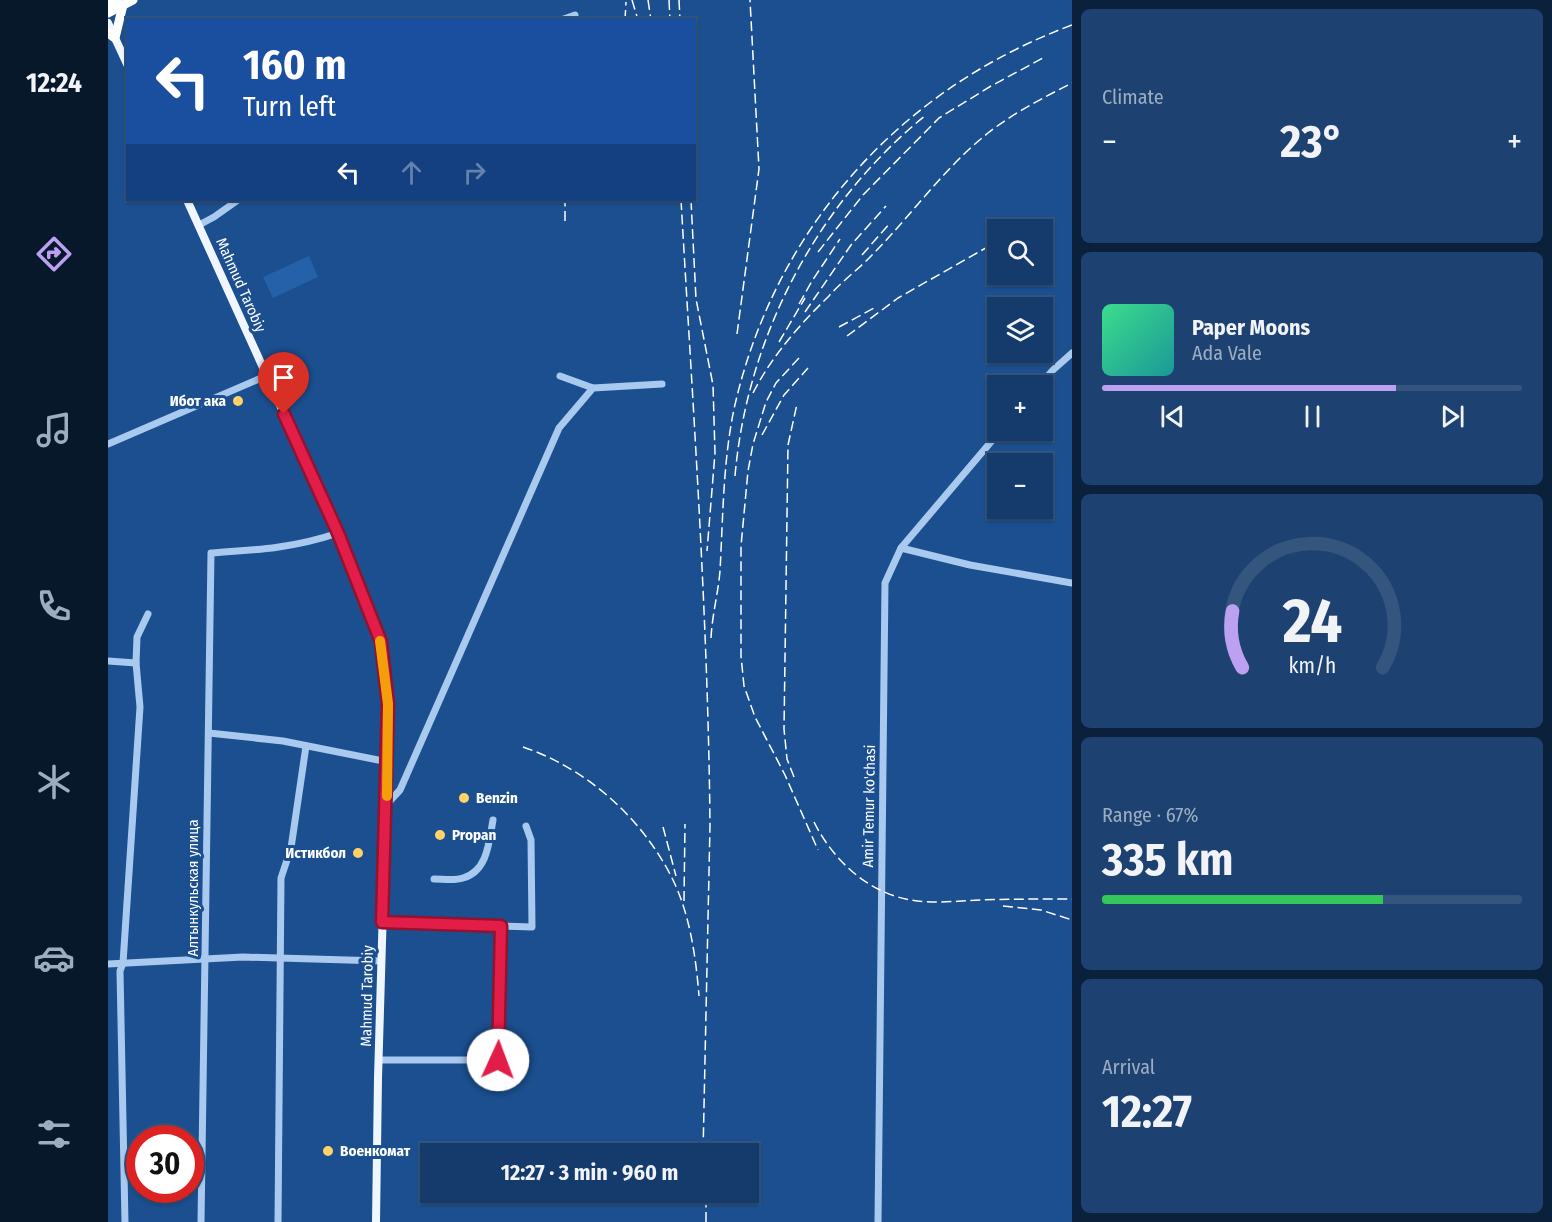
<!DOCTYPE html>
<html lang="en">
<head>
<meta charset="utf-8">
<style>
	body { margin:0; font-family:"Fira Sans Condensed",sans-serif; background:#1d4271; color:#f1f3f6; height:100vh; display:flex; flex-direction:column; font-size:22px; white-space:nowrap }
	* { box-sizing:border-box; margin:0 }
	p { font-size:20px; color:#9dadc1 }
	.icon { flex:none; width:33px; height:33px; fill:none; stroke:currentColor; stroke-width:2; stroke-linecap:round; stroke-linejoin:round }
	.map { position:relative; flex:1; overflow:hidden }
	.details { display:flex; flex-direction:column; gap:9px; padding:9px; background:#0b203b; width:480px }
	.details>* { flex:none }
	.hud { position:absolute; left:18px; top:18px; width:570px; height:183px; border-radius:0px; box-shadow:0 2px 4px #0004,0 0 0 2px #33557e; background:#1a4fa0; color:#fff; overflow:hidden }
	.fabs { position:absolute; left:879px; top:219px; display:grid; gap:12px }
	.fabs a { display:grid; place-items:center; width:66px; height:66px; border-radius:0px; background:#143b6b; box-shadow:0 2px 4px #0004,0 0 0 2px #33557e; font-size:30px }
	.speed { position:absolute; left:18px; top:1125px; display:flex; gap:12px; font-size:30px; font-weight:700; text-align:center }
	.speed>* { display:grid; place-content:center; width:78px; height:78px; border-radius:50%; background:#143b6b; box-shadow:0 2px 4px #0004,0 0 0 2px #33557e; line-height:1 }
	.speed .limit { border:9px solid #d22; background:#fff; color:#111 }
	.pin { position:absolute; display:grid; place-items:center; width:51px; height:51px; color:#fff; margin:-62px -26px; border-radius:50% 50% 50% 0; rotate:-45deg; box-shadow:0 0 6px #0007 }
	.pin .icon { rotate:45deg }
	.me { position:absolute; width:66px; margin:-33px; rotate:2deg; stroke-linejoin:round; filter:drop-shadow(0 0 4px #0008) }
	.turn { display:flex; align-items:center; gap:21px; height:126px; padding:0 18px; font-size:27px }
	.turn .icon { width:78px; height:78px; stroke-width:2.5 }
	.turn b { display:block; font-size:42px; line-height:51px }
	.lanes { display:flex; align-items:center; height:57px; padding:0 18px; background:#0003; justify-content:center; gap:30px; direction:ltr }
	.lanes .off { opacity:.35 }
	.big { font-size:45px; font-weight:700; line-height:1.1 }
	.details .card { flex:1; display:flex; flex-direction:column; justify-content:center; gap:9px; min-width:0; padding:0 21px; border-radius:9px; background:#1d4271 }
	.details .dial { align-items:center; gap:0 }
	.dial svg { height:156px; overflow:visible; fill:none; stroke:#33557e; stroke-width:7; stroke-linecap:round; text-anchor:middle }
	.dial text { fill:#f1f3f6; stroke:none }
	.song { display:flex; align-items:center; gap:18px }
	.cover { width:72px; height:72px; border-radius:9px; background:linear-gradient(135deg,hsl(150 70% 55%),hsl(180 70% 35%)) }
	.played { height:6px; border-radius:3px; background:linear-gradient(90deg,#bca0f2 70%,#33557e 70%) }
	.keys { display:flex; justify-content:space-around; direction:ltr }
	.heat { display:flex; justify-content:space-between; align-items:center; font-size:33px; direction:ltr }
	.charge { height:9px; border-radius:4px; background:linear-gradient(90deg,#34c759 67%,#33557e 0) }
	.trip { position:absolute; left:312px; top:1143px; width:339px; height:60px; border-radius:0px; background:#143b6b; box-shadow:0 2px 4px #0004,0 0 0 2px #33557e; font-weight:700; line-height:60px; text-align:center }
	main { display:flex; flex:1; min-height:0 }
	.tab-bar { display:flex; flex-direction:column; width:108px; justify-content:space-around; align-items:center; background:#08182b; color:#9dadc1 }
	.tab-bar .icon { width:42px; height:42px }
	.tab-bar .selected { color:#bca0f2 }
	.tab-bar b { font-size:27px; color:#f1f3f6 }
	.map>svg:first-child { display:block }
	.green { fill:#2461a8 }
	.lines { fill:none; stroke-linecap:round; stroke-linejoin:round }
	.minor { stroke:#a9c9ee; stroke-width:7 }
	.major { stroke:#f0f6ff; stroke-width:8 }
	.highway { stroke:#fff; stroke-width:9 }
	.rail { stroke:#fff; stroke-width:1.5; stroke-dasharray:10 4.5; stroke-linecap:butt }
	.route-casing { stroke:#92132f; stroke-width:15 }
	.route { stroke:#e11d48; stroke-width:10 }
	.slow { stroke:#f59e0b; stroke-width:10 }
	.poi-dot { fill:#ffd166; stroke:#1b4f8f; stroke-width:2 }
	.labels { text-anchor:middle; stroke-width:6; stroke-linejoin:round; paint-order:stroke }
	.street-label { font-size:15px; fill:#fff; stroke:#1b4f8f }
	.poi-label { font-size:15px; font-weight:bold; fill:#fff; stroke:#1b4f8f; text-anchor:start }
</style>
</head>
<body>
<main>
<nav class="tab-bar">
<b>12:24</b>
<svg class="icon selected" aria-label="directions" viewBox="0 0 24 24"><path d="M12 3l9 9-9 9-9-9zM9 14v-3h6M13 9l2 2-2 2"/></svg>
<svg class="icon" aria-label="music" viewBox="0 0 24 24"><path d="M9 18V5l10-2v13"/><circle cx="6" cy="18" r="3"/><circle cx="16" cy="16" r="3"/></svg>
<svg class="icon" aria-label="phone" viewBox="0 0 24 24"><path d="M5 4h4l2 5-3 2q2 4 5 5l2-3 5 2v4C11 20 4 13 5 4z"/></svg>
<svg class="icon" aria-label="climate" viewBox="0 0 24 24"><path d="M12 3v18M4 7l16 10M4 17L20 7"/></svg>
<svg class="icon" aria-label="car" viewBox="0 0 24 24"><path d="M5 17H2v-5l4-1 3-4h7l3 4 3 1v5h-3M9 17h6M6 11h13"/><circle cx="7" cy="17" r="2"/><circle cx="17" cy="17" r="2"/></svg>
<svg class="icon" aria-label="filters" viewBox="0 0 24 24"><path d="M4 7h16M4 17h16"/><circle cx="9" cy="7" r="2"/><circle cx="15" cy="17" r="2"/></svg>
</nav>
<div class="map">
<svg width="964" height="1222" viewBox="0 0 964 1222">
	<rect width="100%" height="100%" fill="#1b4f8f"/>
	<polygon class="green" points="201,256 210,277 165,298 155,277"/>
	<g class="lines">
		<g class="minor">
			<polyline points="453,20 467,15"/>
			<polyline points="91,225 106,217 130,200"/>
			<polyline points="452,376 485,388"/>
			<polyline points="931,386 945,370 964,353"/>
			<polyline points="0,444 158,376"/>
			<polyline points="793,548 862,565 964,583"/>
			<polyline points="0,661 28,663"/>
			<polyline points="101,733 175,741 280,762"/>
			<polyline points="279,804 292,790 451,428 485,388 554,384"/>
			<path d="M326,879C335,879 347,881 355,878C380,871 381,841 385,820"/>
			<polyline points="274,922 424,927 423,840 418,826"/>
			<polyline points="0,964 135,957 273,961"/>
			<polyline points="271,1060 390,1060 393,926"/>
			<polyline points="17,1222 12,971 15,963 32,707 28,663 29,637 40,614"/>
			<path d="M93,1222L103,553C149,550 186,548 230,533"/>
			<polyline points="170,1222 173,878 183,848 198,746"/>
			<polyline points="770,1222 777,583 793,548 893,430"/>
		</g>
		<g class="major">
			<polyline points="0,23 20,66"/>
			<polyline points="79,200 230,533 273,642 281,704 270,1078 268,1222"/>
		</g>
		<g class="highway">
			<polyline points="0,5 10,0"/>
			<polyline points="0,13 25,0"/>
			<polyline points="0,33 7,38 15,5"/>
		</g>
		<g class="rail">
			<polyline points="524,0 530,20"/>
			<polyline points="540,0 543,20"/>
			<polyline points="561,0 562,20"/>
			<polyline points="571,0 572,20"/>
			<polyline points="517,20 518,2"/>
			<path d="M573,200C585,408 600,617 602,825L595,1154"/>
			<polyline points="583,200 588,299 605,385 607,453 599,551"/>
			<polyline points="457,221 457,200"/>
			<polyline points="710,252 755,195 831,118 883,86 935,58"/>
			<polyline points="754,255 782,223"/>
			<polyline points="691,304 704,281 732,239"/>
			<polyline points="697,312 743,245 778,206"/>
			<polyline points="731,327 768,307"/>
			<polyline points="629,334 651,169 642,0"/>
			<polyline points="739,336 790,298 890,241"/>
			<polyline points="671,342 697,298"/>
			<polyline points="691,358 668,383 658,402 645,444 640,471 633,546 633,656 636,686 647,717 677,775 710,850"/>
			<path d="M645,393C664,356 691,325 721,296C734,281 751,269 764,255C802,217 833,172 874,138C901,115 933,99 964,83"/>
			<polyline points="654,435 676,395 700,368"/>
			<path d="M627,476C639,337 709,203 818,115"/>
			<path d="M603,638C604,616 610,594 612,571C615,517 615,462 626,409C666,229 792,89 964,25"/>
			<path d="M415,747C480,769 535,819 565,880C582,915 588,958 591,996"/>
			<polyline points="686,777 679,759 676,729 680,445 689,404"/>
			<path d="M706,822C725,860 760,893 803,900C825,904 849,901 872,900C903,899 933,899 964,899"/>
			<polyline points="555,827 568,876"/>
			<polyline points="576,901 577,824"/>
			<polyline points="895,906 933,910 964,920"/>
			<polyline points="598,1222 598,1192"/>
		</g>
	</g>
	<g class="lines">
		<g class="route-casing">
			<polyline id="route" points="176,414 230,533 273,642 280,704 274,922 393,926 390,1060"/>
		</g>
		<use href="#route" class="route"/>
		<polyline class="slow" points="272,641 280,704 279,796"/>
	</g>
	<g class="poi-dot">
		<circle cx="130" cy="401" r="6"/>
		<circle cx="356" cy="798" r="6"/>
		<circle cx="332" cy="835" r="6"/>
		<circle cx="250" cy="853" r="6"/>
		<circle cx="220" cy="1151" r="6"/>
	</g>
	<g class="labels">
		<g class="street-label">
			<text transform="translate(133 285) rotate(66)" y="5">Mahmud Tarobiy</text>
			<text transform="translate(761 806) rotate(-89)" y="5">Amir Temur ko'chasi</text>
			<text transform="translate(85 888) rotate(-90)" y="5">Алтынкульская улица</text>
			<text transform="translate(259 996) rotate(-89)" y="5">Mahmud Tarobiy</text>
		</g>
		<g class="poi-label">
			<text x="118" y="406" text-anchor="end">Ибот ака</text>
			<text x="368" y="803">Benzin</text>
			<text x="344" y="840">Propan</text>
			<text x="238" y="858" text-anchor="end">Истикбол</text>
			<text x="232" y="1156">Военкомат</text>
		</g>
	</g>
</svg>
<div class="fabs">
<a><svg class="icon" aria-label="search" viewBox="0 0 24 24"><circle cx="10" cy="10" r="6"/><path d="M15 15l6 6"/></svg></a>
<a><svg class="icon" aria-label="layers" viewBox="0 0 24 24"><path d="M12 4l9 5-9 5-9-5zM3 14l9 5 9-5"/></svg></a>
<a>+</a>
<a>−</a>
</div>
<div class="speed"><div class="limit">30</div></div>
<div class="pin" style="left:176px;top:414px;background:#d93025"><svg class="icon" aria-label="arrive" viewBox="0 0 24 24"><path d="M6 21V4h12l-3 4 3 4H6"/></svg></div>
<svg class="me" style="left:390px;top:1060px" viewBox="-20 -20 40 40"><circle r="19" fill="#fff"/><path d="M0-13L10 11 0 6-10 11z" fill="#e11d48"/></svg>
<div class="trip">12:27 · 3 min · 960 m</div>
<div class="hud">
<div class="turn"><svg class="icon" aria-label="left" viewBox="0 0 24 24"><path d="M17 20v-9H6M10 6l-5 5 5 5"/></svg><div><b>160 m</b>Turn left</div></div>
<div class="lanes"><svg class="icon" aria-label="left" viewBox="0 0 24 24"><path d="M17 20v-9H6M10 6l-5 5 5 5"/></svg><svg class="icon off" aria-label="ahead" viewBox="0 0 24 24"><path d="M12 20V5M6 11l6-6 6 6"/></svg><svg class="icon off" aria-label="right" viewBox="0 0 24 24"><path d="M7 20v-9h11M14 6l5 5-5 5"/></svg></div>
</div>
</div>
<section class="details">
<div class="card"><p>Climate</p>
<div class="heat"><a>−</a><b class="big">23°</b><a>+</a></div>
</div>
<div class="card">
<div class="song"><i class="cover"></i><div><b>Paper Moons</b><p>Ada Vale</p></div></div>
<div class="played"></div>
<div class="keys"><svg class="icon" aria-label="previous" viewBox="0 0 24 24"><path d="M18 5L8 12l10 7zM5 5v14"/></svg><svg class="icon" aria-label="pause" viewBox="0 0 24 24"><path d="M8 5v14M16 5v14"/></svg><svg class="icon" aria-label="next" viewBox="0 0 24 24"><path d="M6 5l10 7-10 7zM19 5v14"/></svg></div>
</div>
<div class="card dial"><svg viewBox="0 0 100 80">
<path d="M14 69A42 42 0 1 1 86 69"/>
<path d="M14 69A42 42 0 0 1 9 40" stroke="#bca0f2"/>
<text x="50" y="56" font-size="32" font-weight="700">24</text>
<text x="50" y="72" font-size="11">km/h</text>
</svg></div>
<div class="card"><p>Range · 67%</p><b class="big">335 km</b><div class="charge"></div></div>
<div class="card"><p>Arrival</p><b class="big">12:27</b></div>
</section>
</main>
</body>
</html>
